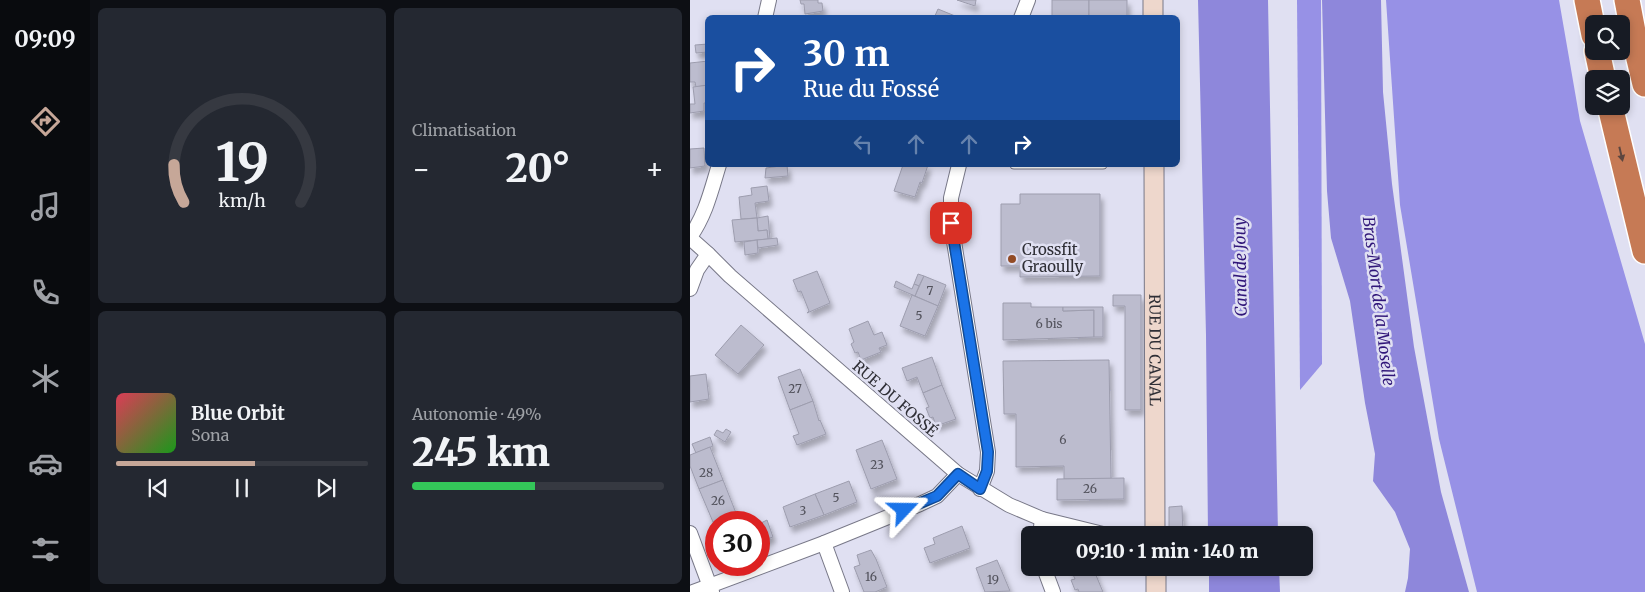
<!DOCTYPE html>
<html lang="fr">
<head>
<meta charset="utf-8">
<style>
	body { margin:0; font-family:Merriweather,serif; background:#242831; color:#f1f3f6; height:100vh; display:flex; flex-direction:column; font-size:19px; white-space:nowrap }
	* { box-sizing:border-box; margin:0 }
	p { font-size:16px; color:#9ea1a6 }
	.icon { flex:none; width:28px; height:28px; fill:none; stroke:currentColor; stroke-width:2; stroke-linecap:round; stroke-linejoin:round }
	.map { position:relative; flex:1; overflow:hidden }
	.details { display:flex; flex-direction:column; gap:8px; padding:8px; background:#0d0f14; width:600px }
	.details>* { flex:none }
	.hud { position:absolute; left:15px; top:15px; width:475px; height:152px; border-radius:8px; box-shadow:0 2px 8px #0003; background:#1a4fa0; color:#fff; overflow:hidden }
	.tools { position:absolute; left:895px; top:15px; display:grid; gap:10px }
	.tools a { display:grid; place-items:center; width:45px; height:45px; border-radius:8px; background:#171b24; box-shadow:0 2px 8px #0003; font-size:25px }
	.speed { position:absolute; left:15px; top:511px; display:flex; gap:10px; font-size:25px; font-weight:700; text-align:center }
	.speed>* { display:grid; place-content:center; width:65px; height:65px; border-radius:50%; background:#171b24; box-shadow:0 2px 8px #0003; line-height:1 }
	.speed .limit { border:8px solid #d22; background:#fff; color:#111 }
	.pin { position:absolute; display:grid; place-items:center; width:42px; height:42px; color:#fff; margin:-21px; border-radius:10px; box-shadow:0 2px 8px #0006 }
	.me { position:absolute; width:55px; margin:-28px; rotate:67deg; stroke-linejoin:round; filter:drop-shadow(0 0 4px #0008) }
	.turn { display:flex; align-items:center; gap:18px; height:105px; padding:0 15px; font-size:22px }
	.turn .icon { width:65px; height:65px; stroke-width:2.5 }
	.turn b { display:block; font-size:35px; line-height:42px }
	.lanes { display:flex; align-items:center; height:48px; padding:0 15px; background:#0003; justify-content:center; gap:25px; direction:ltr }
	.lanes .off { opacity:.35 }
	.big { font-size:38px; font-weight:800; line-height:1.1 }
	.details .tile { flex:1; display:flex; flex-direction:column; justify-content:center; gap:8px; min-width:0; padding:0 18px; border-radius:8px; background:#242831 }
	.details .dial { align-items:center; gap:0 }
	.dial svg { height:130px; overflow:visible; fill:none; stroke:#363941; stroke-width:7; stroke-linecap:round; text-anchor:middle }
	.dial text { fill:#f1f3f6; stroke:none }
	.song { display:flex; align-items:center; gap:15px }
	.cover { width:60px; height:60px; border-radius:8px; background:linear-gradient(135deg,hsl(350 70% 55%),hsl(120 70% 35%)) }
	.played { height:5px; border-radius:2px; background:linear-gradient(90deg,#c6a798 55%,#363941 55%) }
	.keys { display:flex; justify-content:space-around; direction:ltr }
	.heat { display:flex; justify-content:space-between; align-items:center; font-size:28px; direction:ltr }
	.charge { height:8px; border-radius:4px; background:linear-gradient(90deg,#34c759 49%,#363941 0) }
	.details .tiles { flex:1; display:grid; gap:8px; grid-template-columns:repeat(2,1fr) }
	.trip { position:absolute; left:331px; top:526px; width:292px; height:50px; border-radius:8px; background:#171b24; box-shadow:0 2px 8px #0003; font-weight:800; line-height:50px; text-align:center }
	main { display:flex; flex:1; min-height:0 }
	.dock { display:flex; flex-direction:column; width:90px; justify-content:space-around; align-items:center; background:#090b0e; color:#9ea1a6 }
	.dock .icon { width:35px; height:35px }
	.dock .current { color:#c6a798 }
	.dock b { font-size:22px; color:#f1f3f6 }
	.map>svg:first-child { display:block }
	.forest { fill:#9791e6 }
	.water { fill:#8e87db }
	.building { fill:#bcbcce; stroke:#9d9dae; filter:url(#shadow) }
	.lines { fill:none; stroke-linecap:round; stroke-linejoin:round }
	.lane-casing { stroke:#787888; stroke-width:9 }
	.street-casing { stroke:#787888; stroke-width:16 }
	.secondary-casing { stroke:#787888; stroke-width:21 }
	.highway-casing { stroke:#fff; stroke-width:28 }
	.lane { stroke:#fff; stroke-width:7 }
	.street { stroke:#fff; stroke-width:14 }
	.secondary { stroke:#eed7cc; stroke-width:19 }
	.highway { stroke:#c67a55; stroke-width:25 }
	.oneway { fill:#5c463f }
	.route-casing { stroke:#114b97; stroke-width:12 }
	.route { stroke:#1a73e8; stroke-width:9 }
	.poi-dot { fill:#924b25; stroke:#e0e0f2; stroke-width:2 }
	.labels { text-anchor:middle; stroke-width:5; stroke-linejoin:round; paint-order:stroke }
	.number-label { font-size:12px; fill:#52525c }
	.poi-label { font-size:15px; fill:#2f2f36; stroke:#e0e0f2; text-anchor:start }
	.street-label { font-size:15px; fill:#2f2f36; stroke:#e0e0f2 }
	.water-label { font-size:16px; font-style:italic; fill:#301679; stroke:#e0e0f2 }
</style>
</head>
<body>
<main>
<nav class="dock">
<b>09:09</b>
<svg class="icon current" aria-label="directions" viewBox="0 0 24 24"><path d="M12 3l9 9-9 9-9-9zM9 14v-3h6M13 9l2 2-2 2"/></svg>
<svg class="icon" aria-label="music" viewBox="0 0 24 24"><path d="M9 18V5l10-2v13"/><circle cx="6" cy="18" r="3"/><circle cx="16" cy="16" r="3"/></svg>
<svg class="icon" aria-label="phone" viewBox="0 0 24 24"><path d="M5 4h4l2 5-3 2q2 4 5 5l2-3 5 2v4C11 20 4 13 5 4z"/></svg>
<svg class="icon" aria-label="climate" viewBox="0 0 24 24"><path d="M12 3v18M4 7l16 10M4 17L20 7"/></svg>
<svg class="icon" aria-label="car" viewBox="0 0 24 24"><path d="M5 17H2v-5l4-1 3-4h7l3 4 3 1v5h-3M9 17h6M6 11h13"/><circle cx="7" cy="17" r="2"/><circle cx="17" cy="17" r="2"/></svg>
<svg class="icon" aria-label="filters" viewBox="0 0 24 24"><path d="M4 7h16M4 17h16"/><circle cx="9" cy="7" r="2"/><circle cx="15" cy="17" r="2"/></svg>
</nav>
<section class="details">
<div class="tiles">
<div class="tile dial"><svg viewBox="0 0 100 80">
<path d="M14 69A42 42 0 1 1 86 69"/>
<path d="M14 69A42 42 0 0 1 8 46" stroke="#c6a798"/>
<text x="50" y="56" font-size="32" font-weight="700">19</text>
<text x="50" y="72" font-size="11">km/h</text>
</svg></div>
<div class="tile"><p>Climatisation</p>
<div class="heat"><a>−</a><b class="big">20°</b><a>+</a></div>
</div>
<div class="tile">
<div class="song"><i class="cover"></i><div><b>Blue Orbit</b><p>Sona</p></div></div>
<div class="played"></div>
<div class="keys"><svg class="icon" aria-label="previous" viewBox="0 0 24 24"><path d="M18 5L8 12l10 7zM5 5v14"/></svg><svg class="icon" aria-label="pause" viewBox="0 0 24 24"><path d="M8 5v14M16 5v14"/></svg><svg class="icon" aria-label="next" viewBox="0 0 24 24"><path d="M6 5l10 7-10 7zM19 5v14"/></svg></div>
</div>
<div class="tile"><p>Autonomie · 49%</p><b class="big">245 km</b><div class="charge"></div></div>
</div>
</section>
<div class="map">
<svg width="955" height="592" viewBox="0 0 955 592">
	<defs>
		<filter id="shadow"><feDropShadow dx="3" dy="5.5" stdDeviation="2.5" flood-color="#0004"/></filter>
	</defs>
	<rect width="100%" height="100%" fill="#e0e0f2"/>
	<g class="forest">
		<polygon points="607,0 631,0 632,364 610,390"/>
		<polygon points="696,0 869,0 890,121 955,344 955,592 787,592 749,439 710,205"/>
	</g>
	<g class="water">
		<polygon points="508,0 578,0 588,535 518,535 516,335"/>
		<polygon points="632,0 691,0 693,92 702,184 724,347 751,492 779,592 715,592 718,578 720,549 705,512 683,481 685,454 675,403 660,301 641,238 637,191"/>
		<polygon points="519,568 589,568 590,592 519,592"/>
	</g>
	<g class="building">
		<polygon points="110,0 128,0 128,3 132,3 133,11 115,14 114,4 111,4"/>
		<polygon points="267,0 286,0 285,6"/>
		<rect x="362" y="0" width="37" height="18"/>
		<rect x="399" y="0" width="38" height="18"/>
		<polygon points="248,9 270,18 244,18"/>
		<polygon points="18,44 18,52 6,53 5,45"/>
		<polygon points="18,61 18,85 6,87 5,82 0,82 0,63"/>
		<polygon points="18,85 18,103 14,103 14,111 0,113 0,104 5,104 3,87"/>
		<polygon points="14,148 15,166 0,168 0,149"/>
		<polygon points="97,165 98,176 75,178 76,168"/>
		<polygon points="213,165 238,165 232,183 230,182 225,197 204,191"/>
		<polygon points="77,186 79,201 65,203 67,218 51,219 49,197 62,195 61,188"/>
		<polygon points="330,194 410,194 410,276 330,277 330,266 311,266 311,204 330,204"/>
		<polygon points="78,216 80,239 78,239 77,230 68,231 67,218"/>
		<polygon points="67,218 68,231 77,230 78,239 45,242 42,220"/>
		<polygon points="87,238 88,245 68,248 67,240"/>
		<polygon points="67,240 68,253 55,255 54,242"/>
		<polygon points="127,271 140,303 117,313 119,311 111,291 108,292 103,280"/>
		<polygon points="228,274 234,276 229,286 224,284"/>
		<polygon points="234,276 256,285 248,306 225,296"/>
		<polygon points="206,281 222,289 224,284 229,286 225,296 204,287"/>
		<polygon points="222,295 248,306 235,336 210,326"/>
		<polygon points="423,295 451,295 451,410 435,410 435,306 423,306"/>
		<polygon points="313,303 341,303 341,307 373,307 373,311 404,310 404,337 313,340"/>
		<polygon points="373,307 413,307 413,337 404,337 404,310 373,311"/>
		<polygon points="178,321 184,335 192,332 197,345 189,348 191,352 171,360 168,352 165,353 161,344 164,342 159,329"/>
		<polygon points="51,325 74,345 48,374 25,355"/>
		<polygon points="242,357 252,385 233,393 227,377 217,381 212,368"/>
		<polygon points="419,360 421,479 374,479 374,466 326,467 326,414 314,414 313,361"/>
		<polygon points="110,369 123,401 100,410 88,377"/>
		<polygon points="16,374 19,399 0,402 0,376"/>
		<polygon points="252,385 266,419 246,426 243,417 240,418 236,408 239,407 233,393"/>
		<polygon points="123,401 129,421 130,420 136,434 107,445 103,436 109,434 100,410"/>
		<polygon points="36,429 41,432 35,442 24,435 27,430 33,433"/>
		<polygon points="20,437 23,446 6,453 2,444"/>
		<polygon points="192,440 207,479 181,489 166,450"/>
		<polygon points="20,447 33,480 9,489 0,466 0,455"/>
		<polygon points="434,478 434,499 367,500 367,479"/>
		<polygon points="33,480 46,513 23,522 9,489"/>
		<polygon points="159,481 167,502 134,515 125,494"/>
		<polygon points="125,494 134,515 100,527 93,507"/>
		<polygon points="492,506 493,535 479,535 479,507"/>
		<polygon points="46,513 50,522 26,522 26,531 23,522"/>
		<polygon points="77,520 83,537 69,542 69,524"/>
		<polygon points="272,526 280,548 240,563 234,548 245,544 243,538"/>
		<polygon points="181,550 186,559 197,587 185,592 174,592 164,567 170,565 167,555"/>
		<polygon points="307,560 320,591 295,592 286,568"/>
		<polygon points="380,568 403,568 413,592 389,592 388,589 385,590 381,580 385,579"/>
	</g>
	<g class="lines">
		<g class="lane-casing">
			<polyline id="lane" points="324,165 413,165"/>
		</g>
		<g class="street-casing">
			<g id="street">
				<polyline points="75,18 79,0"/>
				<polyline points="331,18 338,0"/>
				<polyline points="269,165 261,198 261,223 298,452 297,471 290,489"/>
				<path d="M0,237C16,214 21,191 29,165"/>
				<polyline points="0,238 18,254 40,276 268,474 319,505 352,519 417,535"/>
				<polyline points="0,289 7,270 18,254"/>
				<polyline points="0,533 22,592"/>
				<polyline points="350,535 352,519"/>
				<polyline points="134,543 152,592"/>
				<polyline points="354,568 363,592"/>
				<polyline points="3,592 134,543 230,504 247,496 268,474"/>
			</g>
		</g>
		<g class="secondary-casing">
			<g id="secondary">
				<polyline points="463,0 463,18"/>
				<path id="s1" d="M464,165L465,535"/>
				<polyline points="466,568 466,592"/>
			</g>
		</g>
		<g class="highway-casing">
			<g id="highway">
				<polyline points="897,0 904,35"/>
				<polyline points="937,0 945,42 955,84"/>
				<polyline points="907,51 913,79"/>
				<polyline points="920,106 955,251"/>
			</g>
		</g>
		<use href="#lane" class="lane"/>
		<use href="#street" class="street"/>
		<use href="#secondary" class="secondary"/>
		<use href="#highway" class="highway"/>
	</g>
	<defs><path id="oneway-solid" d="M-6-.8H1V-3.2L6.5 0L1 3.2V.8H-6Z" transform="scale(1.25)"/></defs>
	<use class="oneway" href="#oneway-solid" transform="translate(931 154) rotate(77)"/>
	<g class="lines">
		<g class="route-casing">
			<polyline id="route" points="214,510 247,496 268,474 290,489 297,471 298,452 261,223"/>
		</g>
		<use href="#route" class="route"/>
	</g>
	<circle class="poi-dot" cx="322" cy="259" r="5"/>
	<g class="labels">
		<g class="number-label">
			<text x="240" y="295">7</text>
			<text x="229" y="320">5</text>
			<text x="359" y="328">6 bis</text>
			<text x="105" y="393">27</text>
			<text x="373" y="444">6</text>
			<text x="187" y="469">23</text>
			<text x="16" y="477">28</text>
			<text x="400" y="493">26</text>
			<text x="146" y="502">5</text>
			<text x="28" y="505">26</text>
			<text x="113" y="515">3</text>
			<text x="181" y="581">16</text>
			<text x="303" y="584">19</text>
		</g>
		<g class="poi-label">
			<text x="332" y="255">Crossfit<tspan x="332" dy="17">Graoully</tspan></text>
		</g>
		<g class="street-label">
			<text dy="5" stroke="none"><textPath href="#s1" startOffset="185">RUE DU CANAL</textPath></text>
			<text transform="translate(205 399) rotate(41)" y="5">RUE DU FOSSÉ</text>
		</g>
		<g class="water-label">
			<text transform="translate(550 267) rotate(-91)" y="6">Canal de Jouy</text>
			<text transform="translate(689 301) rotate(83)" y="6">Bras-Mort de la Moselle</text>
		</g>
	</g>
</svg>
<div class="tools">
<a><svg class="icon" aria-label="search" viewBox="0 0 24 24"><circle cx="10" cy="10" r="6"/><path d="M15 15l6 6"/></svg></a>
<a><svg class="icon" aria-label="layers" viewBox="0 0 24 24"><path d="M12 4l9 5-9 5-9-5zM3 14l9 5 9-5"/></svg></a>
</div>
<div class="speed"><div class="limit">30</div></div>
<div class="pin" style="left:261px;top:223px;background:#d93025"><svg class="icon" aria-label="arrive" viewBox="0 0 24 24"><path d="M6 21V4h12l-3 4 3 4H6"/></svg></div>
<svg class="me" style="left:214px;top:510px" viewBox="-20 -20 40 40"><path d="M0-17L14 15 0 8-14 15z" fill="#1a73e8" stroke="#fff" stroke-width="4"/></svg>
<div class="trip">09:10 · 1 min · 140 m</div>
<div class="hud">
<div class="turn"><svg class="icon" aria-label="right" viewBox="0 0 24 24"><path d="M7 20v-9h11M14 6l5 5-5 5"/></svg><div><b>30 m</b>Rue du Fossé</div></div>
<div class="lanes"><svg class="icon off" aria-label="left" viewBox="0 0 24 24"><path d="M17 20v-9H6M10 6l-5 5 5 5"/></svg><svg class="icon off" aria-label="ahead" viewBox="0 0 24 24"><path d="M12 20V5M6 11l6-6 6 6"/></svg><svg class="icon off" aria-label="ahead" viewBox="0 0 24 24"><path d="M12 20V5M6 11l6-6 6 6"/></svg><svg class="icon" aria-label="right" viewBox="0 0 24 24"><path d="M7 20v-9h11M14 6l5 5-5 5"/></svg></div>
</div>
</div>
</main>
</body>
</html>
